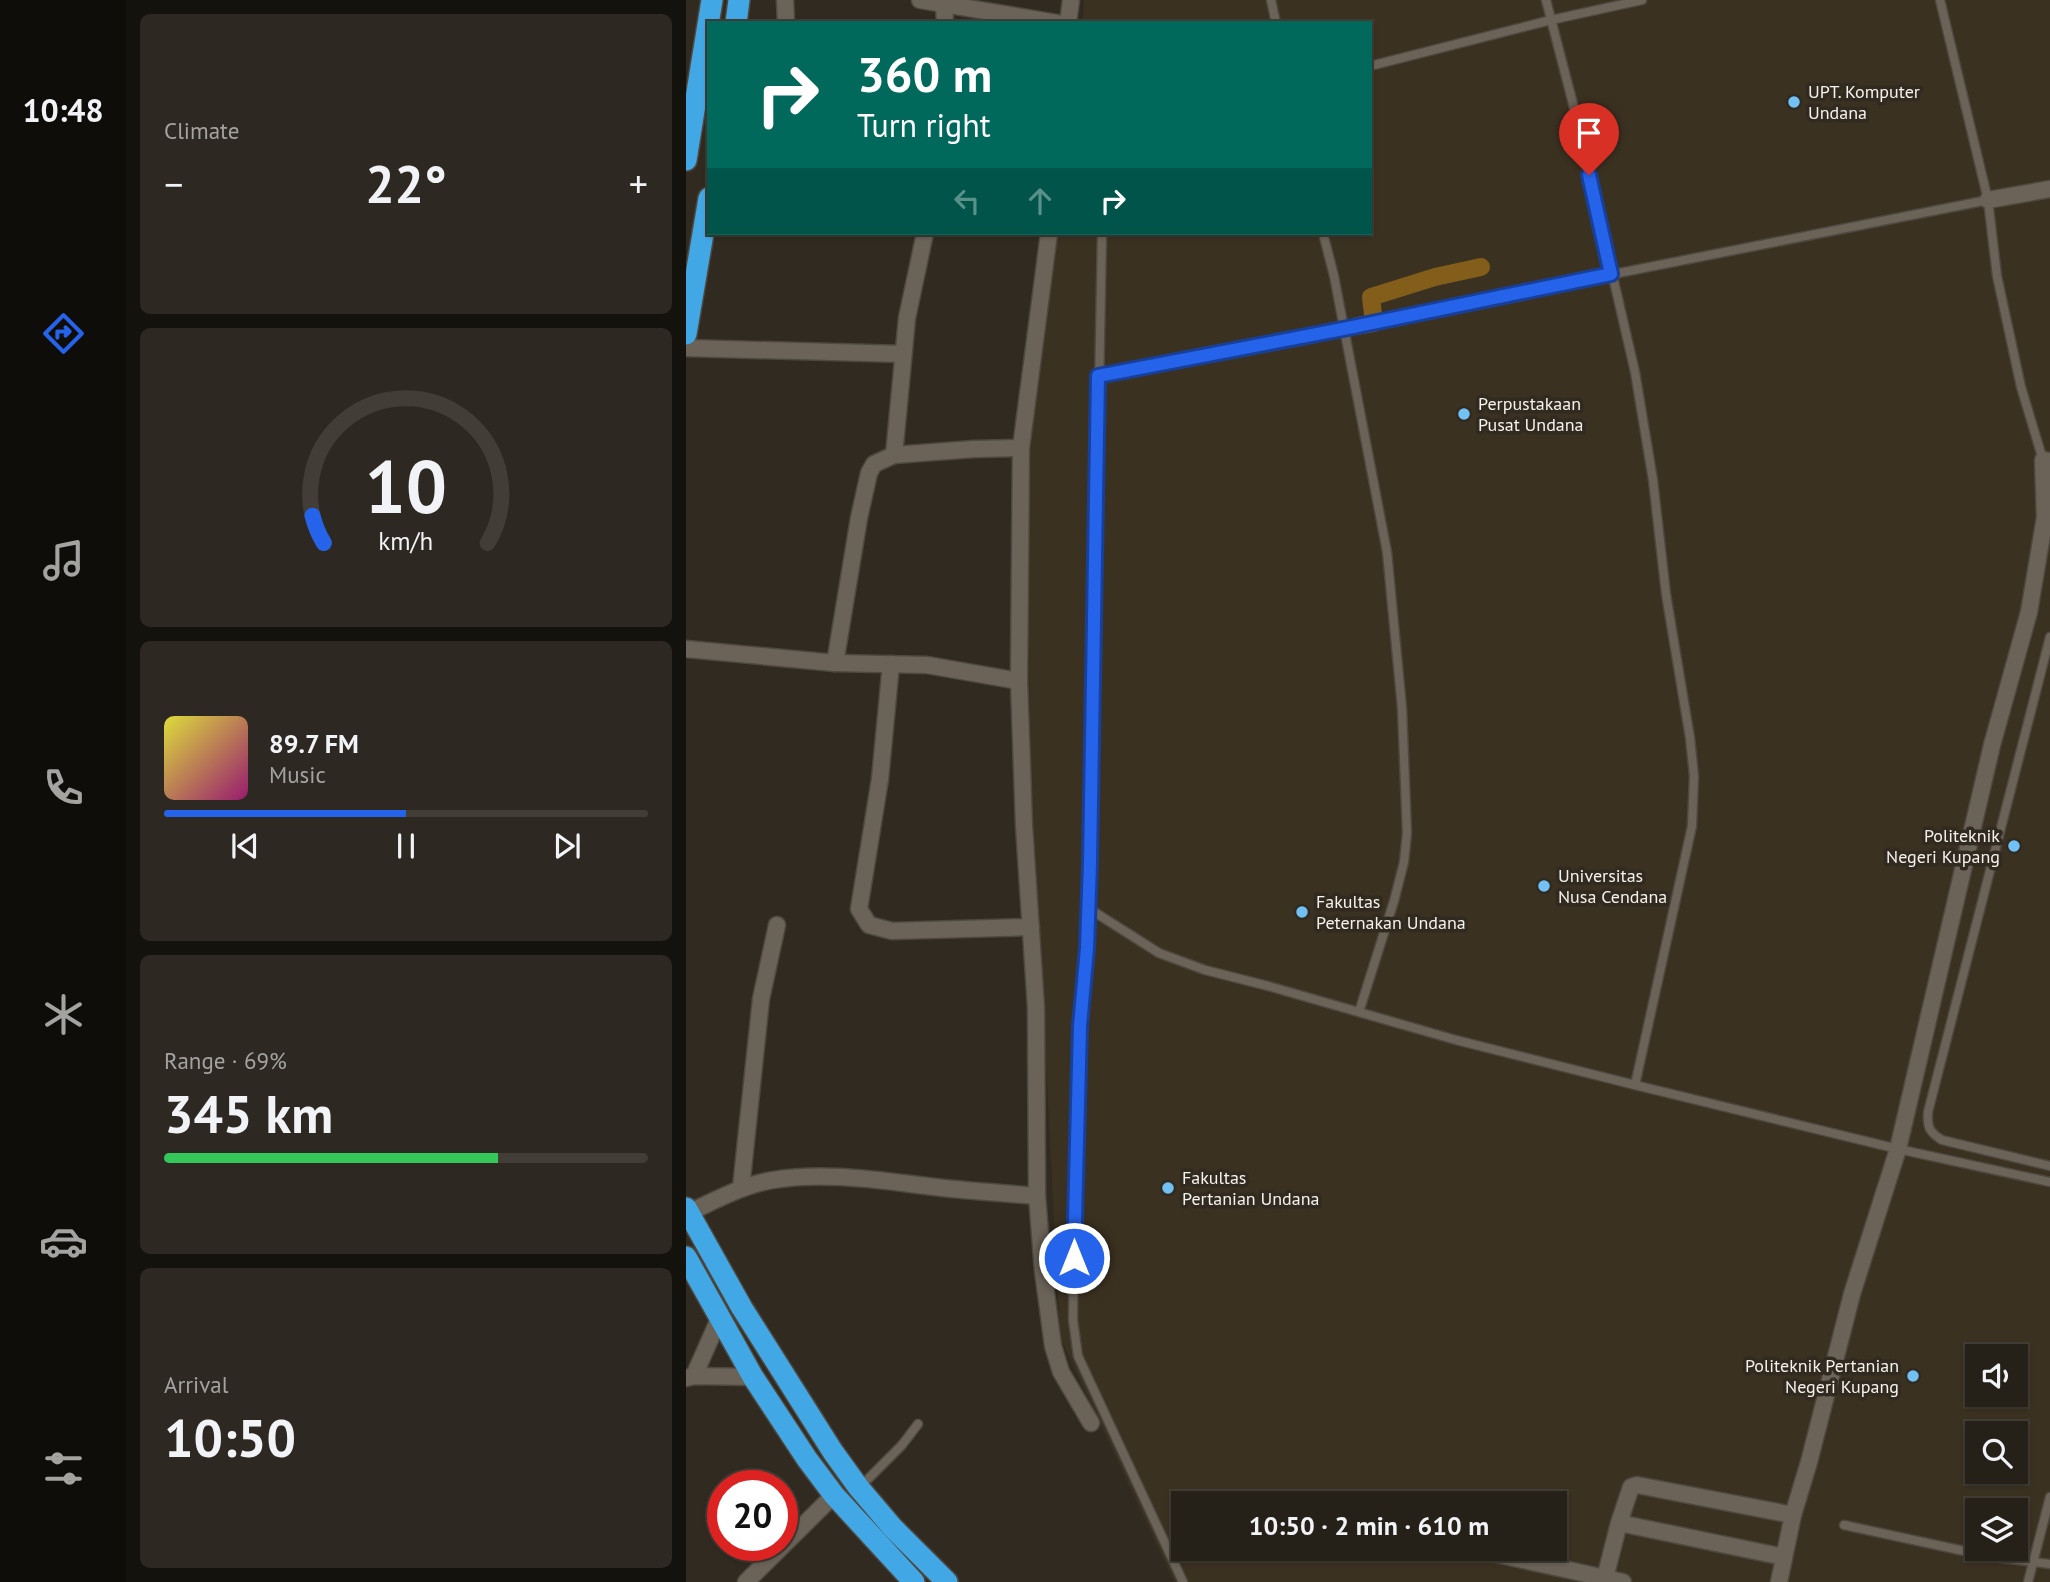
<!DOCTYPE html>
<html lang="en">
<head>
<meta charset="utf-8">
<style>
	body { margin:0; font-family:"PT Sans",sans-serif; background:#2d2821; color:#f1f3f6; height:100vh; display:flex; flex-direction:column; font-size:26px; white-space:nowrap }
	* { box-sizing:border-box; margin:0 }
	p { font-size:23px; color:#a3a3a2 }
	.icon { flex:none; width:38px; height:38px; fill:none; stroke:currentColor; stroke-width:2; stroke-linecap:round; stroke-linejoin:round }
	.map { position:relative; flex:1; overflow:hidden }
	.panel { display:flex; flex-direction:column; gap:14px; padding:14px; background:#14120d; width:560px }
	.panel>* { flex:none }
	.top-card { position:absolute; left:21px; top:21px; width:665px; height:214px; border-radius:0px; box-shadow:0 2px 5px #0004,0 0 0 2px #423e37; background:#00695c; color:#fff; overflow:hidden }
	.controls { position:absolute; left:1279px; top:1344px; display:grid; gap:14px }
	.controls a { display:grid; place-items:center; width:63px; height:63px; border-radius:0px; background:#252018; box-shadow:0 2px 5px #0004,0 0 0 2px #423e37; font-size:35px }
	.speed { position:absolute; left:21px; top:1470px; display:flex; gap:14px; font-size:35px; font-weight:700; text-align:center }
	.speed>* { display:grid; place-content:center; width:91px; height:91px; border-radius:50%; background:#252018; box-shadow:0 2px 5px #0004,0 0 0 2px #423e37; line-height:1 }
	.speed .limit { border:10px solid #d22; background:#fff; color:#111 }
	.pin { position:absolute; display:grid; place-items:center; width:60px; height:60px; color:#fff; margin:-72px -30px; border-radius:50% 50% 50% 0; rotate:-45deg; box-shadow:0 0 7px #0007 }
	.pin .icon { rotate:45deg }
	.me { position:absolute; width:77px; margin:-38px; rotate:0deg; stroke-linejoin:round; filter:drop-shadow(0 0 5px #0008) }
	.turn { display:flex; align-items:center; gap:24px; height:147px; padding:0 35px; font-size:32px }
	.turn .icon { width:91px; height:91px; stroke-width:2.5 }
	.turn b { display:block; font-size:49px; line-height:60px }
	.lanes { display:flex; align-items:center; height:66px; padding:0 35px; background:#0003; justify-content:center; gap:35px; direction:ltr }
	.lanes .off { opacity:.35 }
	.big { font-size:52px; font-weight:700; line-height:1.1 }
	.panel .card { flex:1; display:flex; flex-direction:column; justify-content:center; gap:10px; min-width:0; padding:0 24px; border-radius:10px; background:#2d2821 }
	.panel .dial { align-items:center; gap:0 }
	.dial svg { height:182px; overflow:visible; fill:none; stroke:#423e37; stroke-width:7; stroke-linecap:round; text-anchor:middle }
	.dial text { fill:#f1f3f6; stroke:none }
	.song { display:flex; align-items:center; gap:21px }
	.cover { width:84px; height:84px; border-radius:10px; background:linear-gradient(135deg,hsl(60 70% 55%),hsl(320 70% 35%)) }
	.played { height:7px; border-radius:4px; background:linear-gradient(90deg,#2563eb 50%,#423e37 50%) }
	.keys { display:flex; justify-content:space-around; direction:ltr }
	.heat { display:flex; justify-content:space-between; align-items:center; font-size:38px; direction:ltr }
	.charge { height:10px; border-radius:5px; background:linear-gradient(90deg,#34c759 69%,#423e37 0) }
	.trip { position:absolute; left:485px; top:1491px; width:396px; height:70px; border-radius:0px; background:#252018; box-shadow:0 2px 5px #0004,0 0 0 2px #423e37; font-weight:700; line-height:70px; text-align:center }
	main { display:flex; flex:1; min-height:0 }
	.tab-bar { display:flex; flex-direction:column; width:126px; justify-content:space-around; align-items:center; background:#0f0d0a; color:#a3a3a2 }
	.tab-bar .icon { width:49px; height:49px }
	.tab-bar .on { color:#2563eb }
	.tab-bar b { font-size:32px; color:#f1f3f6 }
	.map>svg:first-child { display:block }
	.built { fill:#3b3121; fill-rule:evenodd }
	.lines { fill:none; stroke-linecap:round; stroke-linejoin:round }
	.canal { stroke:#835d1a; stroke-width:18 }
	.lane-casing { stroke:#4e4940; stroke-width:11 }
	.street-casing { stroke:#4e4940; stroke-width:19 }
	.highway-casing { stroke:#4e4940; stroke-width:24 }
	.lane { stroke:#6b6358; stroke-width:8 }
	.street { stroke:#6b6358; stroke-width:16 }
	.highway { stroke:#42a8e5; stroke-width:21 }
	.route-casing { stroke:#184099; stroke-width:18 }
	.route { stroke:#2563eb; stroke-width:12 }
	.poi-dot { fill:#71c1f5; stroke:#312a20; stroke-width:2.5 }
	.labels { text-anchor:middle; stroke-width:7; stroke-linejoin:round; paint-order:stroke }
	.poi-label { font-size:18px; fill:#f6f2eb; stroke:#312a20; text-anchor:start }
</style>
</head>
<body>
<main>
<nav class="tab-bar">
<b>10:48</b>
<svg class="icon on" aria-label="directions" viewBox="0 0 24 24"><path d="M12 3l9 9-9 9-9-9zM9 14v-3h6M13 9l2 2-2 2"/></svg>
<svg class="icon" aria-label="music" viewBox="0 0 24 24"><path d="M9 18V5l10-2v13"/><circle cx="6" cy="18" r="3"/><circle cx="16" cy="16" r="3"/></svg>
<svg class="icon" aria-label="phone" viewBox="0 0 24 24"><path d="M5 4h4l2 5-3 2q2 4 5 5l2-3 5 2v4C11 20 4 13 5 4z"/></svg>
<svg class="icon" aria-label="climate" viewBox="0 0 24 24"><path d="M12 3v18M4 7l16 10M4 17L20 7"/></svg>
<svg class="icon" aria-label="car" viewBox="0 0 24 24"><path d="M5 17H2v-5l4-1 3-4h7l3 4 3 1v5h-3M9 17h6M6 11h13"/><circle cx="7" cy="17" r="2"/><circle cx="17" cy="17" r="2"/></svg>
<svg class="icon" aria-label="filters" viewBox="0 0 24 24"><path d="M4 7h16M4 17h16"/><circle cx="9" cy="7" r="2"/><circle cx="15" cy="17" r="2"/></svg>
</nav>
<section class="panel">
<div class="card"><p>Climate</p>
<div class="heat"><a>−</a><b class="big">22°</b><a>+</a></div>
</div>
<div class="card dial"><svg viewBox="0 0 100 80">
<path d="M14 69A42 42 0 1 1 86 69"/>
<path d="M14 69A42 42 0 0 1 9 57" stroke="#2563eb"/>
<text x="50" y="56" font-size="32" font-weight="700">10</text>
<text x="50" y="72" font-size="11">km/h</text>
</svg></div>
<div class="card">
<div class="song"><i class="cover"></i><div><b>89.7 FM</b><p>Music</p></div></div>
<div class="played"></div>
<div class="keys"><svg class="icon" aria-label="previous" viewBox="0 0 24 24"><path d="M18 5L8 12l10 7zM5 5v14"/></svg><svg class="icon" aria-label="pause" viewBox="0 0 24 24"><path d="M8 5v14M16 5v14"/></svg><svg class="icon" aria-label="next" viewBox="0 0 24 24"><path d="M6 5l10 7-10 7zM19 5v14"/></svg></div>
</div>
<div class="card"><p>Range · 69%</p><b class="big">345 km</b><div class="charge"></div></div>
<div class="card"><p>Arrival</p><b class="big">10:50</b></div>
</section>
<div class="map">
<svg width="1364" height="1582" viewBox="0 0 1364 1582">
	<rect width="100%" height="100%" fill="#312a20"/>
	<path class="built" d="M398,0H1364V1582H488L374,1337L344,750L342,521L350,338L368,233H684V23H397ZM1292,1356H1330V1395H1292ZM1292,1433H1330V1472H1292ZM497,1503H868V1549H497ZM1292,1510H1330V1549H1292Z"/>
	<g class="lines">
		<polyline class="canal" points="671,326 688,323 685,297 749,277 795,267"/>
		<g class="lane-casing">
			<g id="lane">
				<polyline points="585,0 590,23"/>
				<polyline points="860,0 886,100 949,372 967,480 980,594 1004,738 1008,776 1006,826 949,1085"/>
				<polyline points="1254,0 1302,200 1311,276 1335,387 1357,460"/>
				<polyline points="684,66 865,20 956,0"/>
				<polyline points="416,233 404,863 401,948 394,1026 389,1140 387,1320 392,1356 497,1582"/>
				<polyline points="637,233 648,276 701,552 716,708 721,833 718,862 708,901 673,1012"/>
				<polyline points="412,376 1302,200"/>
				<path d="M1364,637L1242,1112C1241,1127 1243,1132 1256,1140L1364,1166"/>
				<polyline points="402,908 473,953 519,970 582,986 770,1040 949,1085 1212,1149 1364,1182"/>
				<polyline points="173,1488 216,1445 232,1424"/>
				<polyline points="1158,1525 1306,1557 1364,1564"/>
				<polyline points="1342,1582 1364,1497"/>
			</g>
		</g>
		<g class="street-casing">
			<g id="street">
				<polyline points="99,0 100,23"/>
				<polyline points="234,0 371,23"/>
				<polyline points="258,4 259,23"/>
				<polyline points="382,23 385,0"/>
				<polyline points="1302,200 1364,189"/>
				<polyline points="363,233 335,448 333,681 338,825 350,1008 351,1196 357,1271 367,1346 375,1372 405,1423"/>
				<polyline points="0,348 217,354"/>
				<polyline points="208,455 221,318 239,233"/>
				<polyline points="0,649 149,663 241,665 333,681"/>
				<polyline points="149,663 173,518 183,473 188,464 208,455 288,449 335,448"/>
				<polyline points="205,664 194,779 173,909 183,925 206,931 345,927"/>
				<polyline points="55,1188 75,999 91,925"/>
				<path d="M2,1213C30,1200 57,1185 87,1180C140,1171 197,1181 249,1187C283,1191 317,1193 351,1196"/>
				<polyline points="8,1376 33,1319"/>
				<polyline points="0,1378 8,1376 67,1377"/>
				<polyline points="933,1523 1098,1557"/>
				<polyline points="801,1552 937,1582"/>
				<polyline points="919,1578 933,1523 945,1487 951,1485 1107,1515"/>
				<polyline points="60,1582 148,1495"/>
				<polyline points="1093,1582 1107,1515 1123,1462 1166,1294 1212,1149 1306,745 1343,612 1359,517 1357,460 1364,461"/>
			</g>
		</g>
		<g class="highway-casing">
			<g id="highway">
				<polyline points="50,23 53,0"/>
				<polyline points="0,160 26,0"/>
				<polyline points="0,334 23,198"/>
				<polyline points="0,1208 56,1308 147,1452 173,1488 207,1528 261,1582"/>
				<polyline points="0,1257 67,1377 121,1459 148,1495 228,1582"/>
			</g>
		</g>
		<use href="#lane" class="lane"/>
		<use href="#street" class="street"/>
		<use href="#highway" class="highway"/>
	</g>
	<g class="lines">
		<g class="route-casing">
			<polyline id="route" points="388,1258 394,1026 401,948 404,863 412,376 657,329 925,274 903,175"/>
		</g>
		<use href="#route" class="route"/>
	</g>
	<g class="poi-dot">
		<circle cx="1108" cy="102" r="7"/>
		<circle cx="778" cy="414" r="7"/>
		<circle cx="1328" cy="846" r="7"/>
		<circle cx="858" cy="886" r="7"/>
		<circle cx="616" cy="912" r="7"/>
		<circle cx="482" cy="1188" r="7"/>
		<circle cx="1227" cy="1376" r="7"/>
	</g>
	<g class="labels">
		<g class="poi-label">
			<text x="1122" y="98">UPT. Komputer<tspan x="1122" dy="21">Undana</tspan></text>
			<text x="792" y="410">Perpustakaan<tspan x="792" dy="21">Pusat Undana</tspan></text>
			<text x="1314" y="842" text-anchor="end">Politeknik<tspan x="1314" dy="21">Negeri Kupang</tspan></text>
			<text x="872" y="882">Universitas<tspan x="872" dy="21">Nusa Cendana</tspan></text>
			<text x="630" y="908">Fakultas<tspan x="630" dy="21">Peternakan Undana</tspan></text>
			<text x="496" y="1184">Fakultas<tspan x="496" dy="21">Pertanian Undana</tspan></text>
			<text x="1213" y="1372" text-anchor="end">Politeknik Pertanian<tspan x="1213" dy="21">Negeri Kupang</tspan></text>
		</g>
	</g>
</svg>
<div class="controls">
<a><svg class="icon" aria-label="sound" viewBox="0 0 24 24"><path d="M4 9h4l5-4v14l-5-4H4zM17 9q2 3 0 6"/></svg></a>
<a><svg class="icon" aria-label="search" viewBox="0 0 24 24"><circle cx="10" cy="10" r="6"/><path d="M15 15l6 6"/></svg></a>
<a><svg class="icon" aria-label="layers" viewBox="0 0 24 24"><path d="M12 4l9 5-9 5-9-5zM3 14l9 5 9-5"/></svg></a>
</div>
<div class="speed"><div class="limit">20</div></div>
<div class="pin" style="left:903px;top:175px;background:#d93025"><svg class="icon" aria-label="arrive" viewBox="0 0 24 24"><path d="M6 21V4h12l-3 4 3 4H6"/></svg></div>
<svg class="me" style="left:388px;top:1258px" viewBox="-20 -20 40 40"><circle r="17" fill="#2563eb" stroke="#fff" stroke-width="3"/><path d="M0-11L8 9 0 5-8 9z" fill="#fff"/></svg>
<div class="trip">10:50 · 2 min · 610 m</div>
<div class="top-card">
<div class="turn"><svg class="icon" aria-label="right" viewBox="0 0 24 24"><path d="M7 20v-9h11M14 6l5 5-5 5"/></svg><div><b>360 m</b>Turn right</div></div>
<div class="lanes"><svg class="icon off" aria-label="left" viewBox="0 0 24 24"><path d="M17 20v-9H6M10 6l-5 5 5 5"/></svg><svg class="icon off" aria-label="ahead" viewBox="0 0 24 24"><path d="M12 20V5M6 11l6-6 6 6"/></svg><svg class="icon" aria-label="right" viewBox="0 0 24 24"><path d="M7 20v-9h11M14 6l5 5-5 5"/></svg></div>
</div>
</div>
</main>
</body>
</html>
